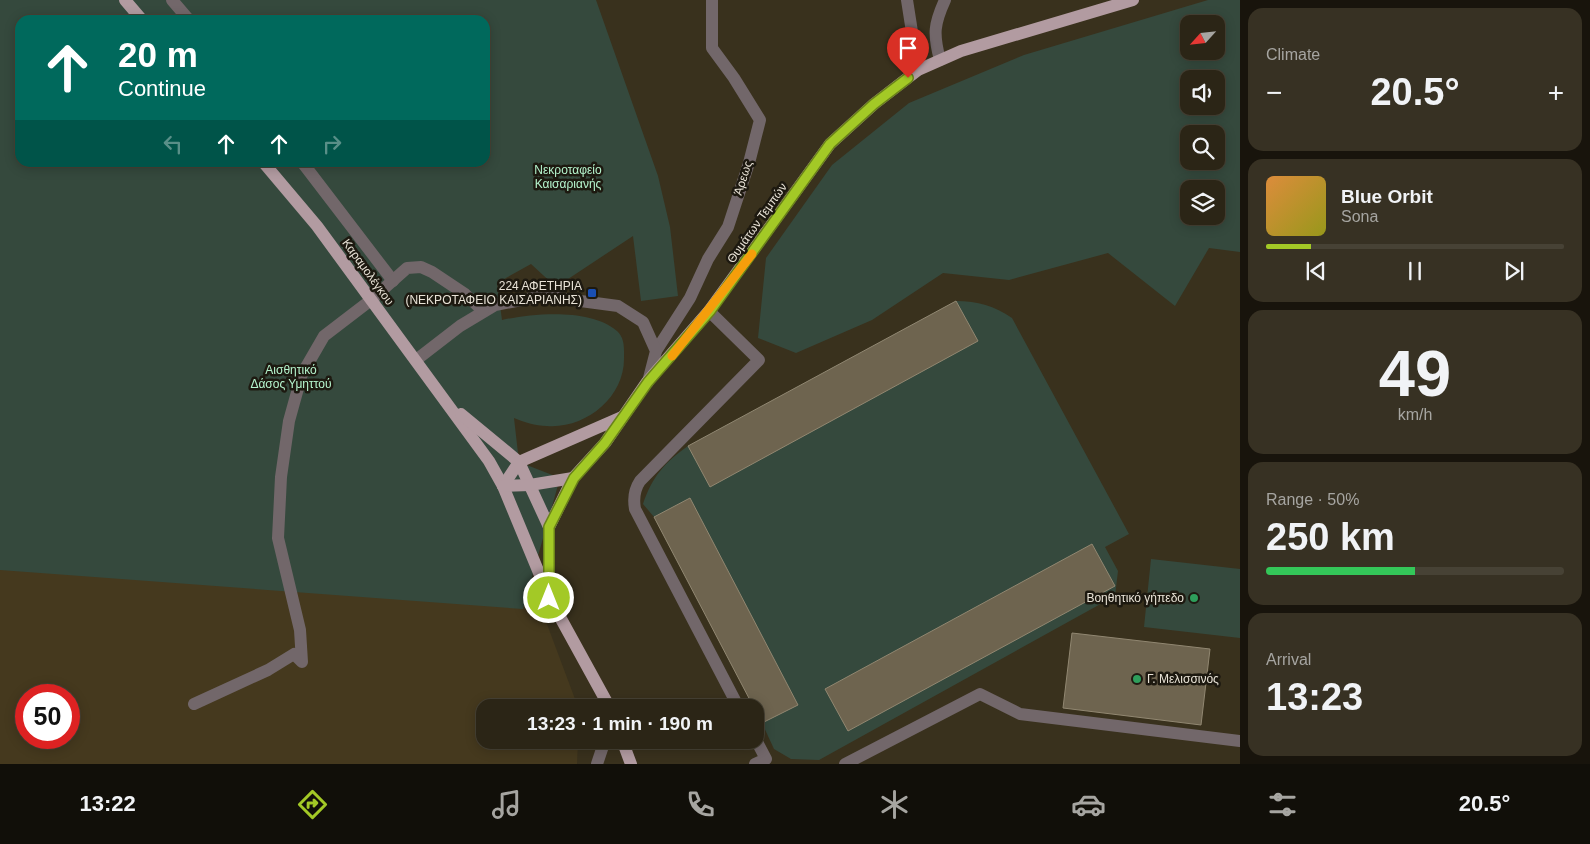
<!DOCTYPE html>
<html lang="en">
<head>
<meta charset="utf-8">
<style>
	body { margin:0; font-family:Helvetica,sans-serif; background:#373123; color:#f1f3f6; height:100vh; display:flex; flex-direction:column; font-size:19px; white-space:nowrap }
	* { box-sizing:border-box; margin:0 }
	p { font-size:16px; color:#a6a5a1 }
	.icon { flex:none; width:28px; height:28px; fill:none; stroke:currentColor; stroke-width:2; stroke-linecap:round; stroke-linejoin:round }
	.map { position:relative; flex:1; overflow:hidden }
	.panel { display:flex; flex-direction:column; gap:8px; padding:8px; background:#18140c; width:350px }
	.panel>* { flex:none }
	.top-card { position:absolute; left:15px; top:15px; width:475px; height:152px; border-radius:15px; box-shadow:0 2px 12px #0003,0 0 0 1px #474235; background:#00695c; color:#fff; overflow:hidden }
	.needle { width:32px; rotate:243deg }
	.buttons { position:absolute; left:1180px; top:15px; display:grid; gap:10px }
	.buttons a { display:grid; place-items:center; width:45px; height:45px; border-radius:10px; background:#2b2516; box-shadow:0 2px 12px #0003,0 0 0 1px #474235; font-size:25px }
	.speed { position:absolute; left:15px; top:684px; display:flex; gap:10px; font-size:25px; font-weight:700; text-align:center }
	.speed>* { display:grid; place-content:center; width:65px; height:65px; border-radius:50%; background:#2b2516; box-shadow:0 2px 12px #0003,0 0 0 1px #474235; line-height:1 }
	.speed .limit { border:8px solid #d22; background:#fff; color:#111 }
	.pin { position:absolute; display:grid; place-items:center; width:42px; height:42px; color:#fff; margin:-51px -21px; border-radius:50% 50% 50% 0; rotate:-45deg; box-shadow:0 0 5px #0007 }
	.pin .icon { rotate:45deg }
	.me { position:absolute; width:55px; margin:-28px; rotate:0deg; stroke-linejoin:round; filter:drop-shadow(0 0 4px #0008) }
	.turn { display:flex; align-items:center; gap:18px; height:105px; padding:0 20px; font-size:22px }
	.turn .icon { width:65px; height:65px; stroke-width:2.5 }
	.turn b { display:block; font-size:35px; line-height:42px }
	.lanes { display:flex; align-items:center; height:48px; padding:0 20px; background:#0003; justify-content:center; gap:25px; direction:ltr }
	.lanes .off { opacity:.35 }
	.big { font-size:38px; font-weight:700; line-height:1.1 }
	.panel .widget { flex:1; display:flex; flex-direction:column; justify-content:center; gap:8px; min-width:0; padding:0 18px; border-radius:15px; background:#373123 }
	.panel .dial { align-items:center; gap:0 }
	.dial b { font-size:65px; line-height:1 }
	.song { display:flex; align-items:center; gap:15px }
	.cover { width:60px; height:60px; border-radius:8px; background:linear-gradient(135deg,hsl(30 70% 55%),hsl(60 70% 35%)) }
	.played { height:5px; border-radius:2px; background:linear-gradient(90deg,#a3c926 15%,#474235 15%) }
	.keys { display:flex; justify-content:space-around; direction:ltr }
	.heat { display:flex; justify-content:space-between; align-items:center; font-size:28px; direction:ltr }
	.charge { height:8px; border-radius:4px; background:linear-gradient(90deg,#34c759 50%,#474235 0) }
	.trip { position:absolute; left:476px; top:699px; width:288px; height:50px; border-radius:15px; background:#2b2516; box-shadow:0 2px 12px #0003,0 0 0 1px #474235; font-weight:700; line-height:50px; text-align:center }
	.menu { display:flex; height:80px; justify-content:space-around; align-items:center; background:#110f09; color:#a6a5a1 }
	.menu .icon { width:35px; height:35px }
	.menu .current { color:#a3c926 }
	.menu b { font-size:22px; color:#f1f3f6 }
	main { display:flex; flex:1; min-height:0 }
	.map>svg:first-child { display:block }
	.built { fill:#45391e; fill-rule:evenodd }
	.green { fill:#35493d; fill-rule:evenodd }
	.building { fill:#6e644f; stroke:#918771 }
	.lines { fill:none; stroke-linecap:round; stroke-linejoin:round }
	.minor { stroke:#72676a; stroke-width:12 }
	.major { stroke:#b29ba1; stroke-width:12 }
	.route-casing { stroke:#6a8319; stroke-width:12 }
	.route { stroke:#a3c926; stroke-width:9 }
	.slow { stroke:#f59e0b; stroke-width:9 }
	.transit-dot { fill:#1a4fb4; stroke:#1d1910; stroke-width:2 }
	.leisure-dot { fill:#2e9e5b; stroke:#1d1910; stroke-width:2 }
	.labels { text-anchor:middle; stroke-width:5; stroke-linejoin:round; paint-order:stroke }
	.park-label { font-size:12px; fill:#b5f4cd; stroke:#1d1910 }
	.street-label { font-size:12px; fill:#e9e3d7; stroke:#1d1910 }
	.poi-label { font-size:12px; fill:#e9e3d7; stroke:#1d1910; text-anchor:end }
</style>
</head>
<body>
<main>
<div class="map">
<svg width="1240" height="764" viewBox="0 0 1240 764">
	<rect width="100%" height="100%" fill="#39311d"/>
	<path class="built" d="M0,0L20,20V162L499,496L578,707L485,708V740H578L577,764H0ZM26,695H69V738H26Z"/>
	<g class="green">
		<path d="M0,0H596L658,176L670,227L678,296L641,301L633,236L556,287L531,264L497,283L502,320C533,313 591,308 617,331C625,338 624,349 624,359C624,398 585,429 547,426C535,426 524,422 514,418L519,462L560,478L523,609L0,570ZM20,20H485V162H20Z"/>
		<path d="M1208,0H1240V252L1209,248L1175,306L1108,253L1009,280L943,273L872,320L796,353L758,338L766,258L832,165L909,103L1024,55ZM1189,24H1216V51H1189ZM1189,79H1216V106H1189ZM1189,134H1216V161H1189ZM1189,189H1216V216H1189Z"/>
		<path d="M956,301C978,301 994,306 1012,318L1129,534L1105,547L1118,571L1115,596L819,760L791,759L774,749L755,708L654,517L643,504C652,477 665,462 688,446Z"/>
		<polygon points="1151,559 1240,569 1240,638 1144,627"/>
	</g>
	<g class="building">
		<polygon points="956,301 978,341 710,487 688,446"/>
		<polygon points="690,498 798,705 762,723 654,517"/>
		<polygon points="1092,544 1115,586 848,731 825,689"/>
		<polygon points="1072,633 1210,649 1201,725 1063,708"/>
	</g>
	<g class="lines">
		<g class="minor">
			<polyline points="172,0 189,20"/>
			<polyline points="907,0 918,70"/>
			<path d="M940,60C933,34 934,24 945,0"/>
			<polyline points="302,162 393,281"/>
			<path d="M709,311L759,360L640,481C634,490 633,498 635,509L739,708"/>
			<polyline points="656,351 690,298 708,259 728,227 749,163 760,120 734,78 712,48 712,0"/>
			<polyline points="416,360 460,326 495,305 543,296 618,306 643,322 656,351 648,382"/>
			<polyline points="194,704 268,670 294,654 302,662 300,630 278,538 281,477 289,421 302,374 324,336 371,300 407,268 421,267 432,272 465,294 483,311"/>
			<polyline points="597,764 605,740"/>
			<polyline points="755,764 766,759 755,738"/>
			<polyline points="845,764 980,694 1020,714 1240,741"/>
		</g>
		<g class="major">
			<polyline points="125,0 142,20"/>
			<polyline points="263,162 317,226 489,461 503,486 549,597 610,708"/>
			<polyline points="461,414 519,462 549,527 549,592"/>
			<polyline points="503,486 519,462 622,417"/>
			<polyline points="503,486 530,485 573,478"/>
			<polyline points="549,527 573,478 605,443 647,382 709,311 830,144 874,104 918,70 961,51 1133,0"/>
			<polyline points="622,740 631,764"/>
		</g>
	</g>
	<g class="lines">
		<g class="route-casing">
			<polyline id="route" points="549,598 549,527 574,478 605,443 648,382 710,311 830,144 874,104 908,78"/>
		</g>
		<use href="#route" class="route"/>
		<polyline class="slow" points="672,356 752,254"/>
	</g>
	<rect class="transit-dot" x="587" y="288" width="10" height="10" rx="2.5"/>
	<g class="leisure-dot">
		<circle cx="1194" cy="598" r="5"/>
		<circle cx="1137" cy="679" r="5"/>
	</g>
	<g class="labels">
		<g class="park-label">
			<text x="568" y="174">Νεκροταφείο<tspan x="568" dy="14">Καισαριανής</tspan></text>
			<text x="291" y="374">Αισθητικό<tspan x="291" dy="14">Δάσος Υμηττού</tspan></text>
		</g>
		<g class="street-label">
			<text transform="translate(743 178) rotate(-72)" y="4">Άρεως</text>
			<text transform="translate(757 223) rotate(-55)" y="4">Θυμάτων Τεμπών</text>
			<text transform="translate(368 272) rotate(54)" y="4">Καραμολέγκου</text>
		</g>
		<g class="poi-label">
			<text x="582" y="290">224 ΑΦΕΤΗΡΙΑ<tspan x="582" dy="14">(ΝΕΚΡΟΤΑΦΕΙΟ ΚΑΙΣΑΡΙΑΝΗΣ)</tspan></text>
			<text x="1184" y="602">Βοηθητικό γήπεδο</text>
			<text x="1147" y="683" text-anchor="start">Γ. Μελισσινός</text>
		</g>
	</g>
</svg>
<div class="buttons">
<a><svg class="needle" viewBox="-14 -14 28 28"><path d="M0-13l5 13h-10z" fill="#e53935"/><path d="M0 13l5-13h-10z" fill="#a6a5a1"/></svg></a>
<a><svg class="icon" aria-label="sound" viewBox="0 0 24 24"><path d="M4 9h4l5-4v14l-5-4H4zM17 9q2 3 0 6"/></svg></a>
<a><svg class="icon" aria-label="search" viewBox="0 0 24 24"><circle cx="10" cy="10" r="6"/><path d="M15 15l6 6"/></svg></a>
<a><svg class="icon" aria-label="layers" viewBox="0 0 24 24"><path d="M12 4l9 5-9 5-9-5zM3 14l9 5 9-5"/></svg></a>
</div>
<div class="speed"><div class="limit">50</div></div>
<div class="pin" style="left:908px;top:78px;background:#d93025"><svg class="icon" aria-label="arrive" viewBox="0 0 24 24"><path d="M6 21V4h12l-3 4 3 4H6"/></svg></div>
<svg class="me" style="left:549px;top:598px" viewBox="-20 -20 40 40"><circle r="17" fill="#a3c926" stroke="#fff" stroke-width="3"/><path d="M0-11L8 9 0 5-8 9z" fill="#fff"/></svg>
<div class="trip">13:23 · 1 min · 190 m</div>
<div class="top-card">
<div class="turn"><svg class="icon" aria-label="ahead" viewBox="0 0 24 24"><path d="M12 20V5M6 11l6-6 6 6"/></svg><div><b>20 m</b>Continue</div></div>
<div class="lanes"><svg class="icon off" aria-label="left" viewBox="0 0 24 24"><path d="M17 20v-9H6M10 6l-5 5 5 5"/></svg><svg class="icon" aria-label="ahead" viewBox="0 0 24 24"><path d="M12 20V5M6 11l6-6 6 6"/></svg><svg class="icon" aria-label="ahead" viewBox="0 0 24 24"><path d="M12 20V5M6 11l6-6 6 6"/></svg><svg class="icon off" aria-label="right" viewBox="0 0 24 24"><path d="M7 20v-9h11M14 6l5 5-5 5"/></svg></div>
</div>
</div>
<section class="panel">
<div class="widget"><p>Climate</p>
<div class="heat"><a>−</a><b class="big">20.5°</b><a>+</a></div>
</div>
<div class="widget">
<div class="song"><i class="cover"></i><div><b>Blue Orbit</b><p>Sona</p></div></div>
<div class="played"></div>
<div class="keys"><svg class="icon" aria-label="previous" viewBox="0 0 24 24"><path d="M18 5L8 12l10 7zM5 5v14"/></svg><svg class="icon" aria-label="pause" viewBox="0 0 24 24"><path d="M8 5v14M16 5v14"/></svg><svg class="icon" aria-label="next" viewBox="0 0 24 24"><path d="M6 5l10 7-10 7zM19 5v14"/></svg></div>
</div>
<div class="widget dial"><b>49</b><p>km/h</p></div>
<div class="widget"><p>Range · 50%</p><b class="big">250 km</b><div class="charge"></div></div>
<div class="widget"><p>Arrival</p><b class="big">13:23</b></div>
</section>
</main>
<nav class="menu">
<b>13:22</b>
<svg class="icon current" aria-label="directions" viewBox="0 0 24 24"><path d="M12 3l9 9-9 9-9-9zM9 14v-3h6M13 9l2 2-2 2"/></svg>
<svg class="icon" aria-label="music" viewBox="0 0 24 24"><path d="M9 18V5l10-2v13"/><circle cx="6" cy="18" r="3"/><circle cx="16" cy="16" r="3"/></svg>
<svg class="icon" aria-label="phone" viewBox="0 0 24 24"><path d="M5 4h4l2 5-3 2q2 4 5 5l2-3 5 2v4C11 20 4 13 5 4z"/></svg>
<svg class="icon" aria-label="climate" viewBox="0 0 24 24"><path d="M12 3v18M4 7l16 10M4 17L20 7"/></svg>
<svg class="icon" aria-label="car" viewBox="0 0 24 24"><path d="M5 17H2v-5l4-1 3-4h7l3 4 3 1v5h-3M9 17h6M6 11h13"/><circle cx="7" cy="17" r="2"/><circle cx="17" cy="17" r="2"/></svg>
<svg class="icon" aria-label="filters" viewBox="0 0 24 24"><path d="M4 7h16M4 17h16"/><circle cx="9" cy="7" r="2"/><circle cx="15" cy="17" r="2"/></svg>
<b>20.5°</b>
</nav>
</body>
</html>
